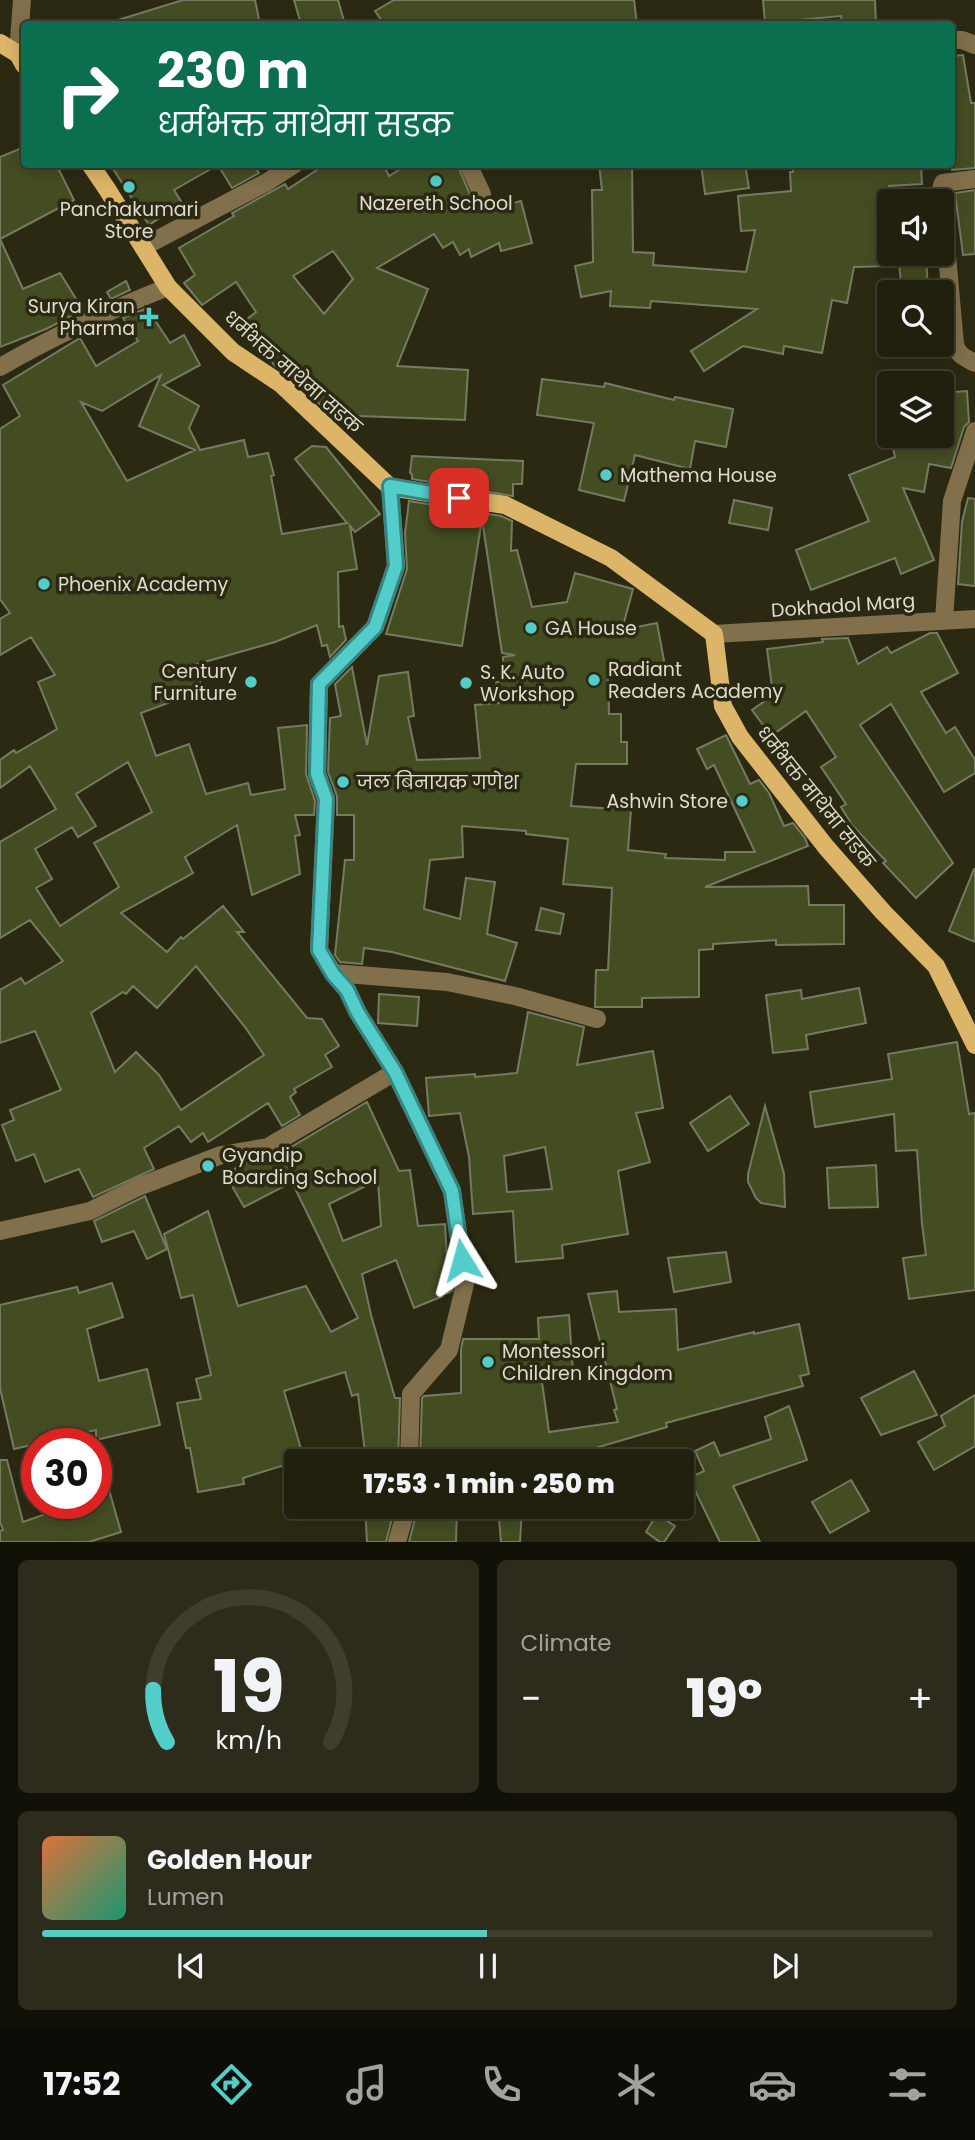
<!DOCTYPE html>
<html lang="en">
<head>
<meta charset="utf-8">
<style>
	body { margin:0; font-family:Poppins,"Noto Sans Devanagari",sans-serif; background:#2d2c1c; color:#f1f3f6; height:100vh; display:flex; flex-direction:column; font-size:26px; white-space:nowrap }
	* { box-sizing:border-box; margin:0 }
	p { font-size:23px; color:#a2a29e }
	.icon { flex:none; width:38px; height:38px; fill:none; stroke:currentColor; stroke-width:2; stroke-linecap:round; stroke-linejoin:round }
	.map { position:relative; height:1542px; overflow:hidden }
	.sheet { display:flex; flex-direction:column; gap:18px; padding:18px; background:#121108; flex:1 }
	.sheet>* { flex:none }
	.hud { position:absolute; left:21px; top:21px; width:934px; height:147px; border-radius:7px; box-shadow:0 4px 18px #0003,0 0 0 2px #3e3d2e; background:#0b6e4f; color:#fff; overflow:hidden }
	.tools { position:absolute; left:877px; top:189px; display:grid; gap:14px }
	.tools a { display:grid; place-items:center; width:77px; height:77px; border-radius:7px; background:#211f0e; box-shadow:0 4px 18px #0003,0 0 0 2px #3e3d2e; font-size:35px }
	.speed { position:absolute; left:21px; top:1428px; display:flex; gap:14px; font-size:35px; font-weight:700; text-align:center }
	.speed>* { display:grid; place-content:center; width:91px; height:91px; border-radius:50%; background:#211f0e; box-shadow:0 4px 18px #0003,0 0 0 2px #3e3d2e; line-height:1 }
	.speed .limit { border:10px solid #d22; background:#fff; color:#111 }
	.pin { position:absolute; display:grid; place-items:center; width:60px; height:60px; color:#fff; margin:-30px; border-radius:14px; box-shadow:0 4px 10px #0006 }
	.me { position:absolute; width:77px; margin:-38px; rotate:352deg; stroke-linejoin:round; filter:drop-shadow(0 0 5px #0008) }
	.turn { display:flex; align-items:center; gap:24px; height:147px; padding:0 21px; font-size:32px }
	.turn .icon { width:91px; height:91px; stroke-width:2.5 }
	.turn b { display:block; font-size:49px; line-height:60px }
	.big { font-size:52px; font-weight:800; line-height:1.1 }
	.sheet .card { flex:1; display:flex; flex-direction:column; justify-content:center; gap:10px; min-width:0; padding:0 24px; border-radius:10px; background:#2d2c1c }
	.sheet .dial { align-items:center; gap:0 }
	.dial svg { height:182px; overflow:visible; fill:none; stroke:#3e3d2e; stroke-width:7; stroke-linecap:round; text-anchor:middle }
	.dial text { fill:#f1f3f6; stroke:none }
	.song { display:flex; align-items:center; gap:21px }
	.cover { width:84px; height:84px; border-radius:10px; background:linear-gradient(135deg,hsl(20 70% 55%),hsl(160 70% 35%)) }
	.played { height:7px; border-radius:4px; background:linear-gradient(90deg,#53cdc9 50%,#3e3d2e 50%) }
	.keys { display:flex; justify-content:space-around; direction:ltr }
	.heat { display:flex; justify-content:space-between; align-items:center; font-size:38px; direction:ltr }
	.sheet .tiles { flex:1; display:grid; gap:18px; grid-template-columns:1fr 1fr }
	.card:last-child { grid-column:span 2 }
	.trip { position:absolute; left:284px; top:1449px; width:410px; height:70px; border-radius:7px; background:#211f0e; box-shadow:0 4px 18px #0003,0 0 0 2px #3e3d2e; font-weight:800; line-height:70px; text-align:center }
	.menu { display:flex; height:112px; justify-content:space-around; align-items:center; background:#0d0c06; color:#a2a29e }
	.menu .icon { width:49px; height:49px }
	.menu .on { color:#53cdc9 }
	.menu b { font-size:32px; color:#f1f3f6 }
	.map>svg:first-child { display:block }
	.building { fill:#444d22; stroke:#757b63; stroke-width:2; fill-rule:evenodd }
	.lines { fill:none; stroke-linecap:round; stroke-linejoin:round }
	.minor { stroke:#826f4b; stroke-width:18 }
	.major { stroke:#ddb568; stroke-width:18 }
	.route-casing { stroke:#368583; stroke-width:18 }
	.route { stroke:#53cdc9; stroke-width:12 }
	.poi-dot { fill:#53cdc9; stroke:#2c2913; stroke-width:2.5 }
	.labels { text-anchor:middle; stroke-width:7; stroke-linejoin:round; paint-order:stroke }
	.poi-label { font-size:19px; fill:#dedccf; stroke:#2c2913; text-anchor:start }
	.street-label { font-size:19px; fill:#dedccf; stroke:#2c2913 }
</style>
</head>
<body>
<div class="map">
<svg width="975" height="1542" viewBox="0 0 975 1542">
	<rect width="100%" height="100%" fill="#2c2913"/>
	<g class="building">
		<polygon points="183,0 255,0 260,24 119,24 118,20"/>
		<polygon points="294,0 338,0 345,24 301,24"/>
		<polygon points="394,0 634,0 637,24 384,24 375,11"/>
		<polygon points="763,0 875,0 876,24 842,24 841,16 765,23"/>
		<polygon points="963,55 971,103 975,103 975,168 952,170 952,56"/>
		<polygon points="24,147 24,164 56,164 74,200 0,239 23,289 60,273 83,310 46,329 0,347 0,157"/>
		<polygon points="110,164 253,164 259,173 232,188 218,165 174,190 182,203 149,225"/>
		<path d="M326,164H383L389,176L408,164H457L472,199L480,205L483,211L521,201L532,243L501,251L499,243L471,257L469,249L460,255L453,242L443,248L434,234L377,268L428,289L397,366L468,370L465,420L332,415L289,376L275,366L242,323L256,312L236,282L202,305L184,283L195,275L179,248L234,216L232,213L285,184L288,189ZM333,251L353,279L324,314L293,276Z"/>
		<polygon points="599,164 632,164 633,252 654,253 653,265 746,272 755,230 741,231 738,196 791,191 790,172 793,172 793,164 921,164 922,184 889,186 889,266 854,267 847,303 832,300 822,353 784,346 783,354 743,346 704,371 691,351 757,309 651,301 650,308 610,306 611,291 581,297 575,266 593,262 592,190 602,190"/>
		<polygon points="701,164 745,164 749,188 705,194"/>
		<polygon points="975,190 975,254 963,255 955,193"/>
		<polygon points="898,254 926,254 928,292 902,292"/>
		<polygon points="126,281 130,290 111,299 107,292"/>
		<path d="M147,308L170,343L184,335L200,365L163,385L199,406L189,428L200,450L244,440L248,457L268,453L274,475L271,476L282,534L347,523L295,459L312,446L326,447L380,514L355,532L350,526L357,569L338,572L339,627L343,626L346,640L330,657L327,645L322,646L317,625L275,642L194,665L203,690L141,713L156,756L189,744L206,794L248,783L251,795L285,789L278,728L307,725L306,774L315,801L314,815H295L300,835L295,836L300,874L252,895L237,825L185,857L193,873L121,913L167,952L181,937L183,939L223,906L244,932H237L307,1018L322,1019L339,1046L325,1055L332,1067L294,1089L296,1092L290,1097L300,1115L282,1126L268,1103L208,1142L203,1133L191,1142L179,1126L144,1148L154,1169L93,1197L79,1169L45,1182L34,1154L16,1161L2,1125L14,1120L10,1110L61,1090L35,1031L0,1043V990L21,978L25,984L63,961L30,920L0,938V842L56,809L30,766L0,788V760L14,750L16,753L57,729L38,682L55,675L31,637L0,655V619L10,613L0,599V429L20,416L3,385L80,338L96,366L138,341L123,318ZM161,375L139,426L195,450L127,481L81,402L102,411ZM128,762L152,812L94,843L119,887L60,926L36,888L52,879L35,849L72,827L78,837L96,826L76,794ZM196,966L245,1027L264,1055L181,1110L159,1075L136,1052L115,1072L91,1013L123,992L126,994L133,986L157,1008Z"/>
		<polygon points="542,379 604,387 605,383 674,400 675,397 733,409 726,447 695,441 690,469 635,455 624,501 579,490 594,423 537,415"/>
		<polygon points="967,391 969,422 964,427 951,468 929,464 924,492 903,488 934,560 901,574 895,558 811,590 796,550 869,521 849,475 895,457 890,436 942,436 942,393"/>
		<polygon points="412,456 523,461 522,484 513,484 513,496 412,479 412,474 410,473"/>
		<polygon points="968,498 975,499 975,586 958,584 962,522"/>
		<polygon points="734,500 772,508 768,530 729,523"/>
		<polygon points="409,501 501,516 512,521 511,551 517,550 532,607 567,602 575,573 633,589 622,630 657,623 665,666 608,677 609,714 621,714 621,742 627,742 627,764 576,764 571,806 631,810 628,850 666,854 665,858 725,860 725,852 755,852 714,765 707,769 697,749 726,735 750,784 759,780 769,793 784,826 793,823 805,838 808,846 705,887 808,886 809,905 844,905 844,944 776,945 776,940 713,944 713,949 699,950 699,997 642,998 642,1007 595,1007 596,970 608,970 612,888 563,884 568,839 526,834 526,831 462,826 463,857 430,860 424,909 460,919 466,878 495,882 487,934 517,943 505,981 392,952 364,948 362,964 340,962 335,955 345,860 354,860 354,815 337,815 337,796 328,772 330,718 341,716 335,684 352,667 367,745 379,676 408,672 414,716 408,717 417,760 480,758 475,705 499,703 496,682 504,681 503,657 515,655 502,653 482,519 462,646 386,634 407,569 405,533"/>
		<polygon points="930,633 937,633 958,673 921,692 946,733 955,727 975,760 975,773 944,792 891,704 860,725 953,863 916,898 883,863 886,861 852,825 841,807 846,804 821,767 836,757 806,711 771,736 752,710 773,695 767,649 823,642 822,639 848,638 858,664 887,647 891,653"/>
		<polygon points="974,869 975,869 975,942 949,931"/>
		<polygon points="541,908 564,914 560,934 536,930"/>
		<polygon points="859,988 866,1023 806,1035 808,1049 773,1053 766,995 801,990 802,999"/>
		<polygon points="379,994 419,997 417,1026 378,1023"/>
		<path d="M528,1012L584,1027L577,1065L653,1051L663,1108L636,1113L650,1162L618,1171L628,1234L562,1245L563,1258L516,1262L513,1211L473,1214L469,1157L460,1113L429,1116L426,1078L475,1074V1077L517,1073ZM545,1147L552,1189L507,1192L504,1156Z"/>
		<polygon points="957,1042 969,1114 975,1113 975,1290 909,1299 903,1258 926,1255 922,1224 917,1150 896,1151 894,1114 815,1127 810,1092 892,1079 888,1054"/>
		<polygon points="730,1096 749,1124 708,1151 690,1123"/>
		<path d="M367,1102L399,1171L410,1170L418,1226L445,1224L447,1258L452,1271L453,1283L452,1291L443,1295V1296L414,1308L396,1260L362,1274L371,1315L395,1398H400L398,1461H394V1459L366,1461L358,1394L352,1396L345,1372L284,1391L304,1459L243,1478L244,1484L198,1492L190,1448H186L177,1403L201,1399L196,1379L211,1375L193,1295L181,1298L164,1234L208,1211L238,1306L306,1286L331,1332L358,1318L292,1182L244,1207L225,1174L247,1162L274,1157ZM378,1180L381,1226L343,1241L329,1204Z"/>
		<polygon points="765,1106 784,1174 785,1207 761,1203 756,1198 748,1182 748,1174"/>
		<polygon points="876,1165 878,1207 829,1208 827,1168"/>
		<polygon points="145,1196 167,1249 147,1259 134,1231 102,1242 94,1221"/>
		<polygon points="726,1252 731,1282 674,1292 668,1258"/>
		<polygon points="112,1283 123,1317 87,1329 99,1381 147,1369 160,1425 96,1440 96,1430 14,1449 0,1388 0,1305 77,1287 79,1293"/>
		<polygon points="617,1291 619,1312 676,1309 678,1350 754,1332 754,1334 799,1324 809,1374 800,1376 803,1386 666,1423 667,1427 592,1449 593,1461 420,1461 422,1398 424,1396 461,1393 461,1349 463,1339 539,1339 538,1318 569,1315 573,1372 541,1375 549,1432 618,1422 614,1410 617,1409 588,1294"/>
		<polygon points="914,1371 937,1415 881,1435 861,1398"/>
		<polygon points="975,1395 975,1446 934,1470 918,1442 945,1426 941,1416"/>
		<polygon points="789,1406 807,1460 733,1486 760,1542 720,1542 689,1478 704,1471 695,1451 714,1442 720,1456 771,1439 765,1417"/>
		<polygon points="0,1460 7,1460 23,1522 77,1503 96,1503 96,1465 102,1465 121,1532 89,1542 0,1542 0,1531 3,1530 0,1522"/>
		<polygon points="851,1480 869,1511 830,1533 812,1502"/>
		<polygon points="365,1507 395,1507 386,1542 367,1542"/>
		<polygon points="418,1507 457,1507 456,1542 409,1542"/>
		<polygon points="498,1507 522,1507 520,1542 501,1542"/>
		<polygon points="657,1514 675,1526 664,1542 660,1542 646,1532"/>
	</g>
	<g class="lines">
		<g class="minor">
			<polyline points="952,40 962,40 975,45"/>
			<polyline points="18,54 22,0"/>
			<polyline points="468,164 482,194"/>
			<path d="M975,179L943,183L941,189L955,344C957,355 966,358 975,363"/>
			<polyline points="143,247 267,182 295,164"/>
			<path d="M0,367C54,336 110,310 168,287"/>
			<polyline points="390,487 396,566 375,627 319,684 317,774 326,799 319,950 333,973 347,990 358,1013 395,1072 452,1191 465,1284 449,1350 411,1394 409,1461"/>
			<polyline points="944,620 952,501 975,431"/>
			<polyline points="714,634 975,619"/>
			<polyline points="333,973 447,982 515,996 597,1019"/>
			<polyline points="0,1231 90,1211 138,1187 221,1155 268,1147 395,1072"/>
			<polyline points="397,1542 407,1507"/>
		</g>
		<g class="major">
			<polyline points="0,43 18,54 24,65"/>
			<polyline points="90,164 107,189 168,287 233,352 281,384 390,487 505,505 611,558 714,634 723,706 740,737 826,847 883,912 936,966 975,1045"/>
		</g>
	</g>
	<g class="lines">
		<g class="route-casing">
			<polyline id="route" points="459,498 390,486 396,566 375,627 319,684 317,774 326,799 319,950 333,974 347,990 358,1013 395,1072 452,1191 462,1260"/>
		</g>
		<use href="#route" class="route"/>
	</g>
	<g class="poi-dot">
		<circle cx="436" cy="181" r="7"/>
		<circle cx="129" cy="187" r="7"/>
		<path d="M145.5 306.5h7v7h7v7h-7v7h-7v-7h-7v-7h7z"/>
		<circle cx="606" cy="475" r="7"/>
		<circle cx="44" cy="584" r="7"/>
		<circle cx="531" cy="628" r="7"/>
		<circle cx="594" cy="680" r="7"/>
		<circle cx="251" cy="682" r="7"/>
		<circle cx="466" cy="683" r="7"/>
		<circle cx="343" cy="782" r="7"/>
		<circle cx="742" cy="801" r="7"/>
		<circle cx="208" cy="1166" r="7"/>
		<circle cx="488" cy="1362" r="7"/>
	</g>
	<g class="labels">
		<g class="poi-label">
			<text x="436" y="210" text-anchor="middle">Nazereth School</text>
			<text x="129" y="216" text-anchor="middle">Panchakumari<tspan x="129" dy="22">Store</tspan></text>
			<text x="135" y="313" text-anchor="end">Surya Kiran<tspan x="135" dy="22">Pharma</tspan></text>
			<text x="620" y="482">Mathema House</text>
			<text x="58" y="591">Phoenix Academy</text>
			<text x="545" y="635">GA House</text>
			<text x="608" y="676">Radiant<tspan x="608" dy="22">Readers Academy</tspan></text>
			<text x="237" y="678" text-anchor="end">Century<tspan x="237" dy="22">Furniture</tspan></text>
			<text x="480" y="679">S. K. Auto<tspan x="480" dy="22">Workshop</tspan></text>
			<text x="357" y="789">जल बिनायक गणेश</text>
			<text x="728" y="808" text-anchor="end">Ashwin Store</text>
			<text x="222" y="1162">Gyandip<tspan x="222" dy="22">Boarding School</tspan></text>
			<text x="502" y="1358">Montessori<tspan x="502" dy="22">Children Kingdom</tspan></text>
		</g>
		<g class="street-label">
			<text transform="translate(293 372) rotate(41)" y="7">धर्मभक्त माथेमा सडक</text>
			<text transform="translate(843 605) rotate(-4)" y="7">Dokhadol Marg</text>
			<text transform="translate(816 797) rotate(51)" y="7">धर्मभक्त माथेमा सडक</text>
		</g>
	</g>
</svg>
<div class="tools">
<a><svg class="icon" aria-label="sound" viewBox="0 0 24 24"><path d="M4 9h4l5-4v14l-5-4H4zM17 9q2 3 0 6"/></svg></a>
<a><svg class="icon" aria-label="search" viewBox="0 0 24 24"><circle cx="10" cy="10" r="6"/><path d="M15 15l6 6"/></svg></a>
<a><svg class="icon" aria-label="layers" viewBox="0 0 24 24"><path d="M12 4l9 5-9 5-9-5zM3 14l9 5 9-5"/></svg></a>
</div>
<div class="speed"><div class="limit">30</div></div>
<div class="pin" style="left:459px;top:498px;background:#d93025"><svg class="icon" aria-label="arrive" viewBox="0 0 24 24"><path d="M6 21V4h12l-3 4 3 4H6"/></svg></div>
<svg class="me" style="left:462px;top:1260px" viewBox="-20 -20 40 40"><path d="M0-17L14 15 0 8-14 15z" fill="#53cdc9" stroke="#fff" stroke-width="4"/></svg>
<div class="trip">17:53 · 1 min · 250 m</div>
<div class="hud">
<div class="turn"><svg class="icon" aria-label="right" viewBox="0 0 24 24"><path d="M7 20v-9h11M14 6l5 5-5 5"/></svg><div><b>230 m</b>धर्मभक्त माथेमा सडक</div></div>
</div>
</div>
<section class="sheet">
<div class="tiles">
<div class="card dial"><svg viewBox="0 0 100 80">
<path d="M14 69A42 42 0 1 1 86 69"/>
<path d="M14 69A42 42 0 0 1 8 46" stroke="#53cdc9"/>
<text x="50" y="56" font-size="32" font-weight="700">19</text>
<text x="50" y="72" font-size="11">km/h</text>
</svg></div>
<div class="card"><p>Climate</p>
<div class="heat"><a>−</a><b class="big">19°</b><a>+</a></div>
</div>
<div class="card">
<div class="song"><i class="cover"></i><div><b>Golden Hour</b><p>Lumen</p></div></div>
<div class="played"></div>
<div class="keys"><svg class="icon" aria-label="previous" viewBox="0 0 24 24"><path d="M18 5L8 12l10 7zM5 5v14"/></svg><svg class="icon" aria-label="pause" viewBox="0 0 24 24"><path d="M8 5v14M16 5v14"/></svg><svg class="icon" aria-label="next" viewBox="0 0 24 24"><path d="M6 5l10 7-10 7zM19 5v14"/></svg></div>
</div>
</div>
</section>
<nav class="menu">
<b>17:52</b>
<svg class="icon on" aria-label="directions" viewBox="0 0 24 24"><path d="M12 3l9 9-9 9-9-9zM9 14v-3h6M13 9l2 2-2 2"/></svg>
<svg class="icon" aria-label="music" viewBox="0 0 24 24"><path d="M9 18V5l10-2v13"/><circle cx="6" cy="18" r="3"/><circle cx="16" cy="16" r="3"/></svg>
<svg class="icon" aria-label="phone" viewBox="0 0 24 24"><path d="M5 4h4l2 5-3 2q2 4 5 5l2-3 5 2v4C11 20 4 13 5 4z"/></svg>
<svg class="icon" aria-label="climate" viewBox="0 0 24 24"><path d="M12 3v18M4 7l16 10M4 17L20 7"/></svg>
<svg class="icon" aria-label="car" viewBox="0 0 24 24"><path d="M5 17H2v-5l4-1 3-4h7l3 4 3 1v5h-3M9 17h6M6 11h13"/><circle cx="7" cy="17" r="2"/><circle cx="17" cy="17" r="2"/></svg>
<svg class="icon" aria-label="filters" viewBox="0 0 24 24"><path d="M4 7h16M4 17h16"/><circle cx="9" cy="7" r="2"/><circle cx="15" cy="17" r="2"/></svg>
</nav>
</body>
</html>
